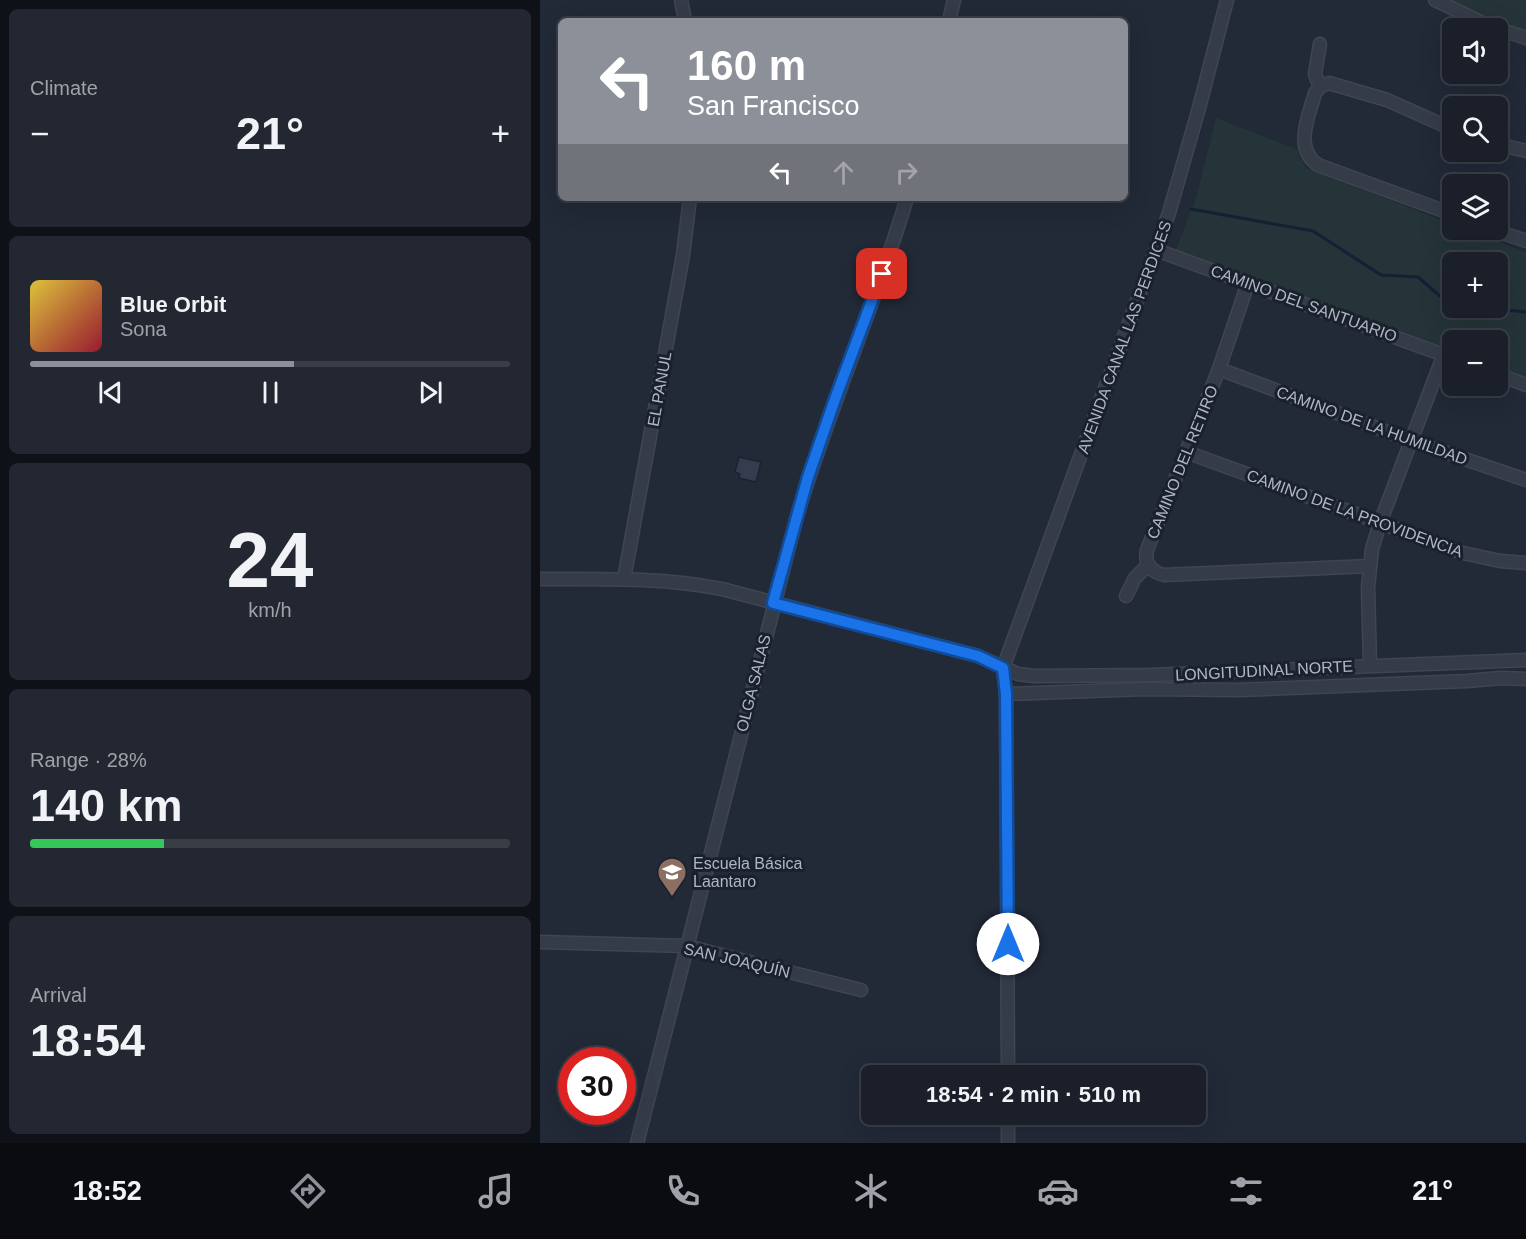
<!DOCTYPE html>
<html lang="en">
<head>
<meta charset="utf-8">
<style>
	body { margin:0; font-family:Arial,sans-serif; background:#232731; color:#f1f3f6; height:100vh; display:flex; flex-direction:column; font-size:22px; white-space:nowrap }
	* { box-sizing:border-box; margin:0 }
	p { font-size:20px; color:#9fa2a8 }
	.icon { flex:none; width:33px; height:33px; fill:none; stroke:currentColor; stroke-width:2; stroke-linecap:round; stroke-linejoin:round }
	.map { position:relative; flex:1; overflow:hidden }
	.panel { display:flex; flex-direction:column; gap:9px; padding:9px; background:#0e1117; width:540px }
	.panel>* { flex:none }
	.guide { position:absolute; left:18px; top:18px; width:570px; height:183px; border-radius:9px; box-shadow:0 6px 24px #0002,0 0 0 2px #383d46; background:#8c9099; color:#fff; overflow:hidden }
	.controls { position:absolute; left:902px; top:18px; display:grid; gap:12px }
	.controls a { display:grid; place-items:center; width:66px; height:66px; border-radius:9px; background:#1a1f29; box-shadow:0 6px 24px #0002,0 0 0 2px #383d46; font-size:30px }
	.speed { position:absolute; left:18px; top:1047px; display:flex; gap:12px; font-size:30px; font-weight:700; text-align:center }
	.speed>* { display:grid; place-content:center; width:78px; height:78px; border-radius:50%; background:#1a1f29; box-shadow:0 6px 24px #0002,0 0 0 2px #383d46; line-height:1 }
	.speed .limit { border:9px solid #d22; background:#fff; color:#111 }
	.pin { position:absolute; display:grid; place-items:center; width:51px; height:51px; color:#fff; margin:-26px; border-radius:12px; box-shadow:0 3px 9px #0006 }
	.me { position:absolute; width:66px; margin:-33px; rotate:0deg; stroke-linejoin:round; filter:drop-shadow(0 0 4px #0008) }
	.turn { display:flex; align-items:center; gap:21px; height:126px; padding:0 30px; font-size:27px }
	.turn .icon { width:78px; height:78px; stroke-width:2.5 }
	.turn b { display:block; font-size:42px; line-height:51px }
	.lanes { display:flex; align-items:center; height:57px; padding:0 30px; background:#0003; justify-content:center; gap:30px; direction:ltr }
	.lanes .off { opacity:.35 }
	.big { font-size:45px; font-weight:700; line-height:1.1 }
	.panel .tile { flex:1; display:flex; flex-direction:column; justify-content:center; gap:9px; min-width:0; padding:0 21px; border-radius:9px; background:#232731 }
	.panel .dial { align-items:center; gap:0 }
	.dial b { font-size:78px; line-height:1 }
	.song { display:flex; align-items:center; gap:18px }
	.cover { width:72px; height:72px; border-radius:9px; background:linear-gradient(135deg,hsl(50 70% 55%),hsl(350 70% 35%)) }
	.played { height:6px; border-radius:3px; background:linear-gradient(90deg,#8c9099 55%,#383d46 55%) }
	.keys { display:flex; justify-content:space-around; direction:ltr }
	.heat { display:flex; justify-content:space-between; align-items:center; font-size:33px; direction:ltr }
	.charge { height:9px; border-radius:4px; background:linear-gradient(90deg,#34c759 28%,#383d46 0) }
	.trip { position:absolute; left:321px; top:1065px; width:345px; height:60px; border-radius:9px; background:#1a1f29; box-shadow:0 6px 24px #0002,0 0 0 2px #383d46; font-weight:700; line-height:60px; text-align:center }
	.tabs { display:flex; height:96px; justify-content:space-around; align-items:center; background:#0a0c10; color:#9fa2a8 }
	.tabs .icon { width:42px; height:42px }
	.tabs .selected { color:#8c9099 }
	.tabs b { font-size:27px; color:#f1f3f6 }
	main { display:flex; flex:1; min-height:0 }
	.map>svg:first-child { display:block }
	.green { fill:#243438; fill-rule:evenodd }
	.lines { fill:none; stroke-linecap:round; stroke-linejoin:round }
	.stream { stroke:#162034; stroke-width:3 }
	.building { fill:#343d4e; stroke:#1d232e; stroke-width:1.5 }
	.minor-casing { stroke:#3f4551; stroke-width:15 }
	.minor { stroke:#353c48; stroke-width:12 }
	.route-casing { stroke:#114b97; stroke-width:15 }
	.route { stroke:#1a73e8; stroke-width:10 }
	.labels { text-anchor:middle; stroke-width:6; stroke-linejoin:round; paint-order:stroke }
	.street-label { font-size:16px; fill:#b0b6c4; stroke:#1b212c }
	.poi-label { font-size:16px; fill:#b0b6c4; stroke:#1b212c; text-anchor:start }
</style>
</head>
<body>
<main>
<section class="panel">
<div class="tile"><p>Climate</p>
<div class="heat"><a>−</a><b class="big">21°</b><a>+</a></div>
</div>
<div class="tile">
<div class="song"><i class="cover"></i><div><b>Blue Orbit</b><p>Sona</p></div></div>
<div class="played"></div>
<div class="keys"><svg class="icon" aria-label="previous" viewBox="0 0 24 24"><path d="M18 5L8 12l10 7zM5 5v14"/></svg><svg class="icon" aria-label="pause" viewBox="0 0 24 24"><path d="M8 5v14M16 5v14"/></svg><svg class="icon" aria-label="next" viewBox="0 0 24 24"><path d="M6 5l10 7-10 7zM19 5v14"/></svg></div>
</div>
<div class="tile dial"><b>24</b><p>km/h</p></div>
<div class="tile"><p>Range · 28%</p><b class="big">140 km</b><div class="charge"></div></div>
<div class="tile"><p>Arrival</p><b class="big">18:54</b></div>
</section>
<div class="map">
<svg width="986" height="1143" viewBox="0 0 986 1143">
	<rect width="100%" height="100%" fill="#222937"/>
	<g class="green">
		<polygon points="912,0 986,0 986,31 932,10"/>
		<path d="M676,118L757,149L759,156L766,168L912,224V230H926L986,252V378L957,367V340H912V350L815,314L635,252L657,195ZM912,262H957V308H912Z"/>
	</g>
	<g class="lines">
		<g class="stream">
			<polyline points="651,209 773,231 841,275 878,277 901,297 912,302"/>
			<polyline points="924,308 934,312 956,309 986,312"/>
		</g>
	</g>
	<polygon class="building" points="199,457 221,462 216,482 199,478 200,474 195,472"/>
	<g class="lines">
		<g class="minor-casing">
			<g id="minor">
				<polyline points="141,0 145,21"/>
				<polyline points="895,0 947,25 986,38"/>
				<polyline points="409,21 414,0"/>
				<polyline points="780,87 775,74 780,44"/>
				<path d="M912,129L847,100L789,83L780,87L775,93C769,116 753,148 778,165L912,214"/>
				<polyline points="957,144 986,151"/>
				<polyline points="954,230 986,241"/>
				<polyline points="616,250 912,358"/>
				<path d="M708,283L679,369L607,550C604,563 611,572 624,575L830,566"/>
				<polyline points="679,369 872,441 986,480"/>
				<polyline points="957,374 986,385"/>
				<polyline points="646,452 923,553 960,561 986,563"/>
				<path d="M0,579C61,579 122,577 182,589L438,656L478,674L494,676L610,675L986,660"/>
				<polyline points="84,579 143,255 150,198"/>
				<polyline points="586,596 595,578 608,565"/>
				<polyline points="830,665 828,588 832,549 840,523 904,354"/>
				<polyline points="466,694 604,689 698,690 927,681 961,678 986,679"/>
				<polyline points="0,942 146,946 321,990"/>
				<polyline points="468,1076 466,694 463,668 629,213 659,108 687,0"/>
				<path d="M97,1143L257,516C289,409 335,306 367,198"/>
				<polyline points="468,1143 468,1114"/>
			</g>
		</g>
		<use href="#minor" class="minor"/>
	</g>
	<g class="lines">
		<g class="route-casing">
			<polyline id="route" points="342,274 295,399 268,477 233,603 438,656 463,668 466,694 468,944"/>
		</g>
		<use href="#route" class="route"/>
	</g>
	<defs>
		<g id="school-pin" transform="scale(1.5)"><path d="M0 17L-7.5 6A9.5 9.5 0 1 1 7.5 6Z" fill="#8d6e63" stroke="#1b212c"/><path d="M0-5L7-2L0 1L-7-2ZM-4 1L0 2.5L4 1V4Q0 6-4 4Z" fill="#fff"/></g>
	</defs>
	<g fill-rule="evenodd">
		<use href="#school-pin" x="132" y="872"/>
	</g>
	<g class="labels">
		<g class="street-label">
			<text transform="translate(764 303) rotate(20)" y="6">CAMINO DEL SANTUARIO</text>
			<text transform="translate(584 337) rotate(-70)" y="6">AVENIDA CANAL LAS PERDICES</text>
			<text transform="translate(119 389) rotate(-80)" y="6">EL PANUL</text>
			<text transform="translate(832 425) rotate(20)" y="6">CAMINO DE LA HUMILDAD</text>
			<text transform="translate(642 462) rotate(-68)" y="6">CAMINO DEL RETIRO</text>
			<text transform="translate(815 513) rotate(20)" y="6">CAMINO DE LA PROVIDENCIA</text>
			<text transform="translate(724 670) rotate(-3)" y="6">LONGITUDINAL NORTE</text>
			<text transform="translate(213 683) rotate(-76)" y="6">OLGA SALAS</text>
			<text transform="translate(197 960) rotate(13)" y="6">SAN JOAQUÍN</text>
		</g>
		<g class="poi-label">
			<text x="153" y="869">Escuela Básica<tspan x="153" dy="18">Laantaro</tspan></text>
		</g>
	</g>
</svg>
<div class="controls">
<a><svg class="icon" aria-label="sound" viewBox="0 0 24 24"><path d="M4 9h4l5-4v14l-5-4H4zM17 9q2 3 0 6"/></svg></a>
<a><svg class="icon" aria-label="search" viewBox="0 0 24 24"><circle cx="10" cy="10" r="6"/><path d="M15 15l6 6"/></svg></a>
<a><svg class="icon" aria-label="layers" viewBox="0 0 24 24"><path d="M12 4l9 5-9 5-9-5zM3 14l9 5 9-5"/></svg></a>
<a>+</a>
<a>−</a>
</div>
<div class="speed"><div class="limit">30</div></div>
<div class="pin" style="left:342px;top:274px;background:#d93025"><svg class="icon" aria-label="arrive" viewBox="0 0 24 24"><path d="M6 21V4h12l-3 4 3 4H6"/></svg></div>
<svg class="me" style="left:468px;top:944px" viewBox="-20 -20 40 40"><circle r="19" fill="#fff"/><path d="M0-13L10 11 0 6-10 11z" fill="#1a73e8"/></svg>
<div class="trip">18:54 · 2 min · 510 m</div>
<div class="guide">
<div class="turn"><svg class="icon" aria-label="left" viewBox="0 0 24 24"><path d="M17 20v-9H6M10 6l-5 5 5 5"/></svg><div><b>160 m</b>San Francisco</div></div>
<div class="lanes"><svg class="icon" aria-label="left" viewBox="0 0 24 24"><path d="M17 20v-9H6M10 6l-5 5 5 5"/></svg><svg class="icon off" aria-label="ahead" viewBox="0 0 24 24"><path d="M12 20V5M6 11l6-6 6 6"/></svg><svg class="icon off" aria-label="right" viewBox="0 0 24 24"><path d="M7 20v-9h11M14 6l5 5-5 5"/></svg></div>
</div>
</div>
</main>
<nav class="tabs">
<b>18:52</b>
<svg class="icon selected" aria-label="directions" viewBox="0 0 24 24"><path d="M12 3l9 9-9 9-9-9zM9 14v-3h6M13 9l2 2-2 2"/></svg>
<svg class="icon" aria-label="music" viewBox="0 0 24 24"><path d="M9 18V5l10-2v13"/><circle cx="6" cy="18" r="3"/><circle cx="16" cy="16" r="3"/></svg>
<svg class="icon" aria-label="phone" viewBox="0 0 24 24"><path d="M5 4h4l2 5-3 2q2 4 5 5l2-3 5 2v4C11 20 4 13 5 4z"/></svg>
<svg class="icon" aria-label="climate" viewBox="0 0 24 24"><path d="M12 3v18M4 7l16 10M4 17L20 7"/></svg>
<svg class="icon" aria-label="car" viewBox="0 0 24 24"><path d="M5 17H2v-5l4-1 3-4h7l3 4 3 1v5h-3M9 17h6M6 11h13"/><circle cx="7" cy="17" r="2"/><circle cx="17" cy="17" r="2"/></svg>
<svg class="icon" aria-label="filters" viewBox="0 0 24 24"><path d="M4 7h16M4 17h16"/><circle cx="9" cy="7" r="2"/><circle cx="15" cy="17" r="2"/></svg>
<b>21°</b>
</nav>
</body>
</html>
